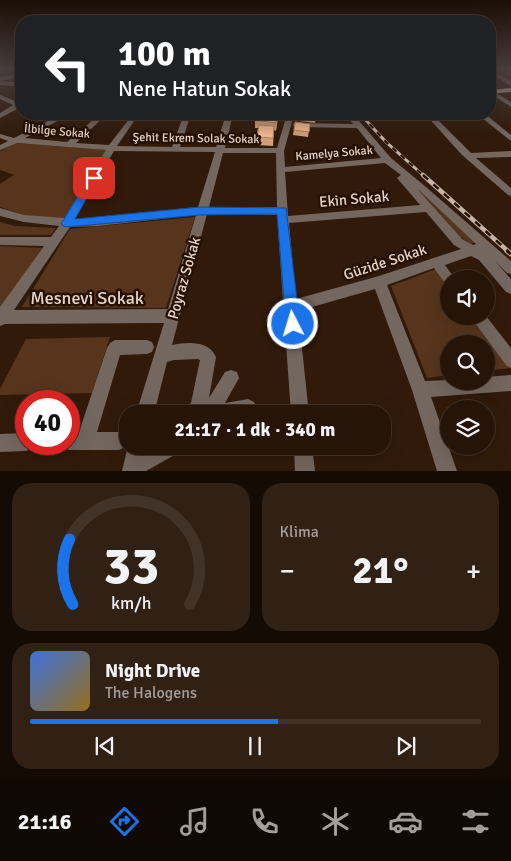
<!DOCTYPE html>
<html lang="tr">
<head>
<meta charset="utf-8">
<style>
	body { margin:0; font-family:Signika,sans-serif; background:#312115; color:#f1f3f6; height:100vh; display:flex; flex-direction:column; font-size:19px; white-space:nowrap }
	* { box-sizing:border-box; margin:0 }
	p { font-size:16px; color:#a39e9b }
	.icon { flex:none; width:28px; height:28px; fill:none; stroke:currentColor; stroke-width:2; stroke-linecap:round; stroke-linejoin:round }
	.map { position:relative; height:471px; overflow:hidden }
	.sheet { display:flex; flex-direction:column; gap:12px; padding:12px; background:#140b04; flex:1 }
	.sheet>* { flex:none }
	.banner { position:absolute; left:15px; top:15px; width:481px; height:105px; border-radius:20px; box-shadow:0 5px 20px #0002,0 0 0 1px #423328; background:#202124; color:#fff; overflow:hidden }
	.controls { position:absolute; left:440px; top:270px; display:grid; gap:10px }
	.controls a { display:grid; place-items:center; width:55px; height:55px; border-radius:50%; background:#251407; box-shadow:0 5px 20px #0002,0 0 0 1px #423328; font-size:25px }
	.speed { position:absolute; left:15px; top:390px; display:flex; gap:10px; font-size:25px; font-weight:700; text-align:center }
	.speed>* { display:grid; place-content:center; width:65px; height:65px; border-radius:50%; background:#251407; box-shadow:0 5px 20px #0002,0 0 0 1px #423328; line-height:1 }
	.speed .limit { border:8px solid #d22; background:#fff; color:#111 }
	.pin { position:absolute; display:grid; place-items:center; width:42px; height:42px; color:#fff; margin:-21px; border-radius:10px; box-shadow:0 2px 8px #0006 }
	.me { position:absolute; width:55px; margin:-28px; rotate:355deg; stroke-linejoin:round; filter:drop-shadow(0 0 4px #0008) }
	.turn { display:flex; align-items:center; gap:18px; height:105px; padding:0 20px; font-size:22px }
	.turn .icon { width:65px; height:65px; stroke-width:2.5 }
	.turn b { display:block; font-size:35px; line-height:42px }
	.big { font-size:38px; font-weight:700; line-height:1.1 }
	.sheet .tile { flex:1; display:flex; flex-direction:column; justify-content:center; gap:8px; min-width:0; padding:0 18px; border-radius:20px; background:#312115 }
	.sheet .dial { align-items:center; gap:0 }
	.dial svg { height:130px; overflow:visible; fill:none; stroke:#423328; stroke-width:7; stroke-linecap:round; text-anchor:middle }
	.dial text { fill:#f1f3f6; stroke:none }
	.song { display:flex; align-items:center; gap:15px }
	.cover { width:60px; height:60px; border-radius:8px; background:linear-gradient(135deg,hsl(220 70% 55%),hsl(40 70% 35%)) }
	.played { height:5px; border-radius:2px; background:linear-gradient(90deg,#1a73e8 55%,#423328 55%) }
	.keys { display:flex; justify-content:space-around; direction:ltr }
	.heat { display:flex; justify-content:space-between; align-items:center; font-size:28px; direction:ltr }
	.sheet .tiles { flex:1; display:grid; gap:12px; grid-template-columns:1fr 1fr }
	.tile:last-child { grid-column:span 2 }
	.trip { position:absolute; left:119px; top:405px; width:272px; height:50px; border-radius:20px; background:#251407; box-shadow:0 5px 20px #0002,0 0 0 1px #423328; font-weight:700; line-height:50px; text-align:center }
	.menu { display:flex; height:80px; justify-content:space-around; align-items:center; background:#0f0803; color:#a39e9b }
	.menu .icon { width:35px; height:35px }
	.menu .current { color:#1a73e8 }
	.menu b { font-size:22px; color:#f1f3f6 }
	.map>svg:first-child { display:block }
	.green { fill:#57351d }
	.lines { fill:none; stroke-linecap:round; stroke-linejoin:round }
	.minor { fill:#74675f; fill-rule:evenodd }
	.major { fill:#c9af9e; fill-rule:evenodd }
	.rail-far3-casing { stroke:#c5b3a7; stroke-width:2.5 }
	.rail-far2-casing { stroke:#c5b3a7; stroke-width:3 }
	.rail-far1-casing { stroke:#c5b3a7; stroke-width:4.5 }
	.rail-casing { stroke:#c5b3a7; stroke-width:5 }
	.rail-far3 { stroke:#261002; stroke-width:1; stroke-dasharray:4.5; stroke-linecap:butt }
	.rail-far2 { stroke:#261002; stroke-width:2; stroke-dasharray:5.5; stroke-linecap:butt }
	.rail-far1 { stroke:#261002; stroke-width:2.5; stroke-dasharray:7; stroke-linecap:butt }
	.rail { stroke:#261002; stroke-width:3; stroke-dasharray:9; stroke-linecap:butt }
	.wall { fill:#d49f7b }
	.building { fill:#f7b98f; stroke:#ad8264 }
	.route { fill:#1a73e8; stroke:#114b97 }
	.labels { text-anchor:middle; stroke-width:5; stroke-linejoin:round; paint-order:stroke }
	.far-street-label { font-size:12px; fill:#e4d4c9; stroke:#261002 }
	.street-label { font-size:15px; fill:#e4d4c9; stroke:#261002 }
	.near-street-label { font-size:18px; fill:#e4d4c9; stroke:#261002 }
</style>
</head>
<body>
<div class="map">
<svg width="511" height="471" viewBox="0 0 511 471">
	<rect width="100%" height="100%" fill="#311a09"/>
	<g class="green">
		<polygon points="14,143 108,150 63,219 26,216 0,207 0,184 14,175 0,170 0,151"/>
		<polygon points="396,168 476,241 475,242 471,244 447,228"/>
		<polygon points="195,217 166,308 22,307 70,229"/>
		<polygon points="0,222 15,226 56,228 51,235 0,235"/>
		<polygon points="0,246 42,248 0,310"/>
		<polygon points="436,269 449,286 449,316 471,316 510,368 486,371 486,344 449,344 449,375 427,378 391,286"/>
		<polygon points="110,337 92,393 0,395 0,389 26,339"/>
	</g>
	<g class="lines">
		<g class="minor">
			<polygon points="490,70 511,81 511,86 490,73"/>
			<polygon points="21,73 21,77 0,81 0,77"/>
			<polygon points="0,81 21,83 21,87 0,85"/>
			<polygon points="494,94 498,94 511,102 511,107 494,96"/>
			<polygon points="0,95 18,102 21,101 21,107 0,118 0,113 13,105 0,99"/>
			<path d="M62,114H71L25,138L67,142L100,114H107L76,143L109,145L133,114H139L117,146L172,147L184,114H191L180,147H216L226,114H233L225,148H277L287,114H294L284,151L285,167L381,158L357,128L296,127L292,125L296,123L353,124L345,114H353L391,158L426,187L511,261V274L507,273L495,261L511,279V294L506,292L479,260L471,256L445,265L455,279H449V284L445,283L434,268L387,285L425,381L449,380V381H486V377L511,375V391L431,397L457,471H437L412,390L375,289L298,311L309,414H291L277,215L207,214L172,345C187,342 209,340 216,357L209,398L225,372L231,370L237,372L239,378L225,403L248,399L254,402L257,408L254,414H180L183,408L191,403L200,360L198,359L174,360L167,362L154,414H136L164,323L5,324L0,326V307L44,246L0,245V237H51L59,226L24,222L0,216V208L24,215L64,218L106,150L17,143L0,150V145L8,141L0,138V134L14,138ZM114,151L215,152L198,207L75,219ZM223,153H276L277,207H209ZM385,163L401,175L397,178L420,205L288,216L285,172ZM418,190L420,191L476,244L473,245L462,239ZM426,212L454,245L461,249L379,276L296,299L289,223ZM196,215L168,309L14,310L70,227L98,226Z"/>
			<polygon points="244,114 255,114 274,120 270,122"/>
			<polygon points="425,114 432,114 471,153 511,151 511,157 476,158 511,188 511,196 508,195 462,155"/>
			<polygon points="477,114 485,114 511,135 511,141"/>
			<polygon points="470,316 486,316 511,348 511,368 506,365"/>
			<polygon points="115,340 147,340 152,342 154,347 152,352 147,354 120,355 97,432 119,432 125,435 128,440 125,447 119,450 69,450 63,447 61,444 69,444 69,432 79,432 107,348 110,343"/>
			<polygon points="26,433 26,444 34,444 32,448 26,451 0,452 0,434"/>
			<polygon points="128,446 146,446 145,451 154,446 183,446 180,452 146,471 122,471"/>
			<polygon points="294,446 312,446 315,471 295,471"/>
		</g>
		<polygon class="major" points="511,88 511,92 490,94 490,90"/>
		<g class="rail-far3-casing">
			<polyline id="rail-far3" points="360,114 363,117"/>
		</g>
		<g class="rail-far2-casing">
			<polyline id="rail-far2" points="362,116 386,142 424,176"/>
		</g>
		<g class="rail-far1-casing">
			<polyline id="rail-far1" points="423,175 509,252"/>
		</g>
		<g class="rail-casing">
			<polyline id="rail" points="507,251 511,254"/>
		</g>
		<use href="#rail-far3" class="rail-far3"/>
		<use href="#rail-far2" class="rail-far2"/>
		<use href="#rail-far1" class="rail-far1"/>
		<use href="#rail" class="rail"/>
	</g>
	<g class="wall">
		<polygon points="266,114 281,114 279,119 278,119 276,131 274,130 273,146 257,145 257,137 258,128 255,128 255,120"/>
		<polygon points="317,114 315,123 299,121 299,116"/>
		<polygon points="295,122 310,124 308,137 293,135"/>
	</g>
	<g class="building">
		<polygon points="258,114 264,114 278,116 276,123 255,120"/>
		<polygon points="300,114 317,114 316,118 299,116"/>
		<polygon points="295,122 310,124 309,132 294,130"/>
		<polygon points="259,125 274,126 273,138 257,137"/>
	</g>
	<linearGradient id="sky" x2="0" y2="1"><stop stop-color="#1b0e05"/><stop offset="0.51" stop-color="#483e3e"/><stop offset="1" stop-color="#483e3e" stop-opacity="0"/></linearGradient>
	<rect width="511" height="136" fill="url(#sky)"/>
	<polygon class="route" points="94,175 98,178 75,219 200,207 286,208 300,324 298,329 293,331 288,329 286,324 277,214 200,215 67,227 63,226 61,223 63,221 90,176"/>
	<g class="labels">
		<g class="far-street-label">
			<text transform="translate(57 131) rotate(5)" y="4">İlbilge Sokak</text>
			<text transform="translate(196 138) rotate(1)" y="4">Şehit Ekrem Solak Sokak</text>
			<text transform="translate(334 153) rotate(-5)" y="4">Kamelya Sokak</text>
		</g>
		<g class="street-label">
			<text transform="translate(354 199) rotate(-5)" y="5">Ekin Sokak</text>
			<text transform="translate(385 262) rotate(-18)" y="5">Güzide Sokak</text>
			<text transform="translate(184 278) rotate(-74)" y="5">Poyraz Sokak</text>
		</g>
		<g class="near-street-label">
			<text x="87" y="304">Mesnevi Sokak</text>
		</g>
	</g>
</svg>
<div class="controls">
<a><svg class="icon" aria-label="sound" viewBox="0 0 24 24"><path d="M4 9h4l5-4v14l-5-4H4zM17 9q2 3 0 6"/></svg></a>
<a><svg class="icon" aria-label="search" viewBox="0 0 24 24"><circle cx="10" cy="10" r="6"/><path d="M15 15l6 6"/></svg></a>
<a><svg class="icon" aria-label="layers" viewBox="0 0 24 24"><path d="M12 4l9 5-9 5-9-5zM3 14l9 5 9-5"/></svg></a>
</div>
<div class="speed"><div class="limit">40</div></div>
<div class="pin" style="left:94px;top:178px;background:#d93025"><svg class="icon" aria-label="arrive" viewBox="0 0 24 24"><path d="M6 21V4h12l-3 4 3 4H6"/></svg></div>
<svg class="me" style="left:293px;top:324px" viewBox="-20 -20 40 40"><circle r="17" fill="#1a73e8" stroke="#fff" stroke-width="3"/><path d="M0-11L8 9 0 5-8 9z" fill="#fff"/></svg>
<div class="trip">21:17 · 1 dk · 340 m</div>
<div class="banner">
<div class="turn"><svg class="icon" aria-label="left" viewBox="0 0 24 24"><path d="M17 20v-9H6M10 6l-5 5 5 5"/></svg><div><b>100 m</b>Nene Hatun Sokak</div></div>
</div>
</div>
<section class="sheet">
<div class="tiles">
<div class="tile dial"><svg viewBox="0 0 100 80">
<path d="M14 69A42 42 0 1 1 86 69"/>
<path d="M14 69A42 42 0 0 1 12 29" stroke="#1a73e8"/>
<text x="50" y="56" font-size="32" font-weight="700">33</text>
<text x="50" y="72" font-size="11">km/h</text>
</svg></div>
<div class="tile"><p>Klima</p>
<div class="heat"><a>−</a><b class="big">21°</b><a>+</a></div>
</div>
<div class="tile">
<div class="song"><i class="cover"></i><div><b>Night Drive</b><p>The Halogens</p></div></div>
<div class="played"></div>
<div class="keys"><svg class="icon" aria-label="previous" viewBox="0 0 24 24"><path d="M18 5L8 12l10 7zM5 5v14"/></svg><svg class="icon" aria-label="pause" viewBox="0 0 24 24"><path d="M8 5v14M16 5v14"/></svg><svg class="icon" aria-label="next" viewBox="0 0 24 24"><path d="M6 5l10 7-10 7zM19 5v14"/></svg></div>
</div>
</div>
</section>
<nav class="menu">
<b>21:16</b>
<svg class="icon current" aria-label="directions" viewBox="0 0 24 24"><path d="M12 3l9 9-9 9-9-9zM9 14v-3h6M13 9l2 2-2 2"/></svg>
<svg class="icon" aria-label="music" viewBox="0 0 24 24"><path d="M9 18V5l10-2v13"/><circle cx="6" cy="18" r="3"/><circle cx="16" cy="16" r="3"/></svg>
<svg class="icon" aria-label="phone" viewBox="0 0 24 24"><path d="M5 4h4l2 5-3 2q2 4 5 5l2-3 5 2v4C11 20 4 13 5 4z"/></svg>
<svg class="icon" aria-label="climate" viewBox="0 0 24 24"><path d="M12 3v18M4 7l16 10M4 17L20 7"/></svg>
<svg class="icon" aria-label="car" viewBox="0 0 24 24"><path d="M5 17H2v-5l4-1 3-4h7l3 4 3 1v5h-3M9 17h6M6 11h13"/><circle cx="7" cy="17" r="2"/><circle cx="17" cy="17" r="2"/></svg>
<svg class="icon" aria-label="filters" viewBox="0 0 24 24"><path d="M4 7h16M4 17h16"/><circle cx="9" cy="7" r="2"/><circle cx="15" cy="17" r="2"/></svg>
</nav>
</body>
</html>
